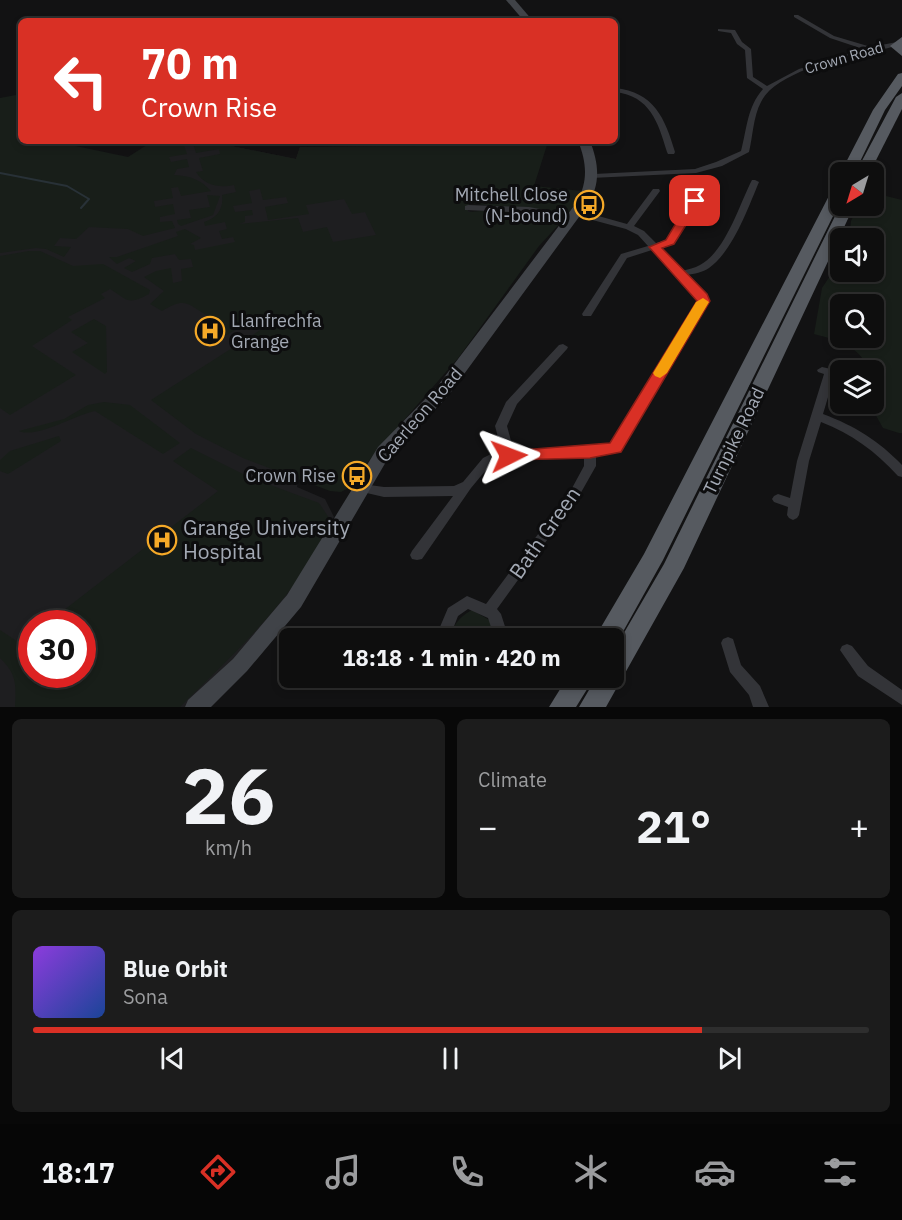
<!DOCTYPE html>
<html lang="en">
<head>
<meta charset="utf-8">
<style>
	body { margin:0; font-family:"IBM Plex Sans",sans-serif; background:#1c1c1c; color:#f1f3f6; height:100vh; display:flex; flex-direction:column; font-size:22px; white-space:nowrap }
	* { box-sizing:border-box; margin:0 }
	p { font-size:20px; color:#9b9c9e }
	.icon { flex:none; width:33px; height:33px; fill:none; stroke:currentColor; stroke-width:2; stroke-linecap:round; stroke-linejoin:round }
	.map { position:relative; height:707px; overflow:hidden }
	.details { display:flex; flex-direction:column; gap:12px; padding:12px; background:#080808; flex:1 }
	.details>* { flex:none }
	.banner { position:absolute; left:18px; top:18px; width:600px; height:126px; border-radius:9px; box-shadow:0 3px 9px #0003,0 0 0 2px #2e2e2e; background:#d93025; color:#fff; overflow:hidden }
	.needle { width:39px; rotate:218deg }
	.buttons { position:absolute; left:830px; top:162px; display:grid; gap:12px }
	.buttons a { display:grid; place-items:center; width:54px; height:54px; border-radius:9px; background:#0e0e0e; box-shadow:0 3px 9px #0003,0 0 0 2px #2e2e2e; font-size:30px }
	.speed { position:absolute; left:18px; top:610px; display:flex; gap:12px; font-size:30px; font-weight:700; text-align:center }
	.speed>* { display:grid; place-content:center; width:78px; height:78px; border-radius:50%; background:#0e0e0e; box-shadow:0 3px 9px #0003,0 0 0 2px #2e2e2e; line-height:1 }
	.speed .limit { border:9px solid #d22; background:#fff; color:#111 }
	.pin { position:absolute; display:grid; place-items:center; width:51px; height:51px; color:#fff; margin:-26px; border-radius:12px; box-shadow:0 3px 9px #0006 }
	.me { position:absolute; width:66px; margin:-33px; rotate:87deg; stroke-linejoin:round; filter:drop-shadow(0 0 4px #0008) }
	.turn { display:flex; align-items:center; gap:21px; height:126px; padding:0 24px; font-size:27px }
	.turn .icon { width:78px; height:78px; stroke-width:2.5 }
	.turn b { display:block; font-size:42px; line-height:51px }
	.big { font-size:45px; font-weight:800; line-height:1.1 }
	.details .tile { flex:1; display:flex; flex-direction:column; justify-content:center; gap:9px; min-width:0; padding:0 21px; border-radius:9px; background:#1c1c1c }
	.details .dial { align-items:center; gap:0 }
	.dial b { font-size:78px; line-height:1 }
	.song { display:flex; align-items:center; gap:18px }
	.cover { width:72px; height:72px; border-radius:9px; background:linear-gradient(135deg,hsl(270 70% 55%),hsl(220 70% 35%)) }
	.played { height:6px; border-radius:3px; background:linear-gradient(90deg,#d93025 80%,#2e2e2e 80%) }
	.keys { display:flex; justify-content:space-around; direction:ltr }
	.heat { display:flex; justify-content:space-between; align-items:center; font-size:33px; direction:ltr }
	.details .tiles { flex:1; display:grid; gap:12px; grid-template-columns:1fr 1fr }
	.tile:last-child { grid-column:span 2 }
	.trip { position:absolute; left:279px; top:628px; width:345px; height:60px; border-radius:9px; background:#0e0e0e; box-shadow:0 3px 9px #0003,0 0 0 2px #2e2e2e; font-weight:800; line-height:60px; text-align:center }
	.menu { display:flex; height:96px; justify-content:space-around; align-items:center; background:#060606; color:#9b9c9e }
	.menu .icon { width:42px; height:42px }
	.menu .on { color:#d93025 }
	.menu b { font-size:27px; color:#f1f3f6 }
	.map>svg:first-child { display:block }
	.built { fill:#1e1e20; fill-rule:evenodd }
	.green { fill:#181e19; fill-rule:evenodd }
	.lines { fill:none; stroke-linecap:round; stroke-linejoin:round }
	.stream { stroke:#283137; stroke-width:2 }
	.minor { fill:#333438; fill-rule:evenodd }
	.secondary { fill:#404348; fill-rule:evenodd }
	.trunk { fill:#565a60; fill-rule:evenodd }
	.route { fill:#d93025; stroke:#8d1f18; stroke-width:1.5 }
	.slow { fill:#f59e0b }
	.labels { text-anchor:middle; stroke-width:6; stroke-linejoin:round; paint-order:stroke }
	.far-street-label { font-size:15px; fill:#a3a9b4; stroke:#0d0d0e }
	.poi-label { font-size:18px; fill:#a3a9b4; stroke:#0d0d0e; text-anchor:end }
	.street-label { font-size:18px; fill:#a3a9b4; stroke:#0d0d0e }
	.near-poi-label { font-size:21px; fill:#a3a9b4; stroke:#0d0d0e; text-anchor:start }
	.near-street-label { font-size:21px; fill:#a3a9b4; stroke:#0d0d0e }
</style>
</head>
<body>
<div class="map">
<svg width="902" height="707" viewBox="0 0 902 707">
	<rect width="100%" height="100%" fill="#121213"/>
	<path class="built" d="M172,141H206L296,159L300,147L547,145L469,201L468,211L482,214L298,481L297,487L325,499L334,517L272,619L249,645L185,707H0V239ZM32,624H82V675H32Z"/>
	<g class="green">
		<path d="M21,94V141H71V145L128,157L153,141H206L296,159L300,147L547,145L534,186L582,191L584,195L570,216L469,203L468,212L494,210L563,220L539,246L459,357L371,458L350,487L341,492L330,491L243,458L196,434L151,400L265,327L249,322L218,340L197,326L210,317C187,304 186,296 162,311L150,304L164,291L144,277L156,271L171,268L173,283L182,281L181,269L193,267L191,259L179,260L175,254L152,258L150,264L132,272L124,268L136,261L129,258L117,264L109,257H117L178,236L176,232L185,229L201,238L190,244L194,245L195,250L235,242L233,237L222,239L219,231L227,229L225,222L205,226L204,222C217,218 224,209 222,195L236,192L234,185C221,188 204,186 196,172L203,171L199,158L220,154L219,149L196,153L193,143L184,145L187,154L169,157L171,162L187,159L189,167L177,169L174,175C190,176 200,179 211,191L181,196L178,187L171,188L173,198L154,201L155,207L173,204L175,214L160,217V222L172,221L175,228L143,236L128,229L89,227L76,239L60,238L54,246L71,247L64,257L46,249L36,248L0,253V98ZM260,189L263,200L286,197L288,203L265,207L268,220L309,214L306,205L344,199L352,214L365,212L376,235L333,242L327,227L303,232L298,218L239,224L245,222V216L253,215L252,210L235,212L233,206L252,203L249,191Z"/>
		<path d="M874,193L902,200V433H899L883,428L874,412L873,370H868C861,346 837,340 814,334L822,288L840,261V272H873V238H849L851,221L859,206H873ZM840,304H873V338H840Z"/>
		<polygon points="207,195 220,196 213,215 181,226 178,224 177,220 191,218 189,210 210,207"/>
		<path d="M29,251H40L73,266L103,264L150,290L149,294C128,305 129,301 110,289L101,294L105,298L68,317L72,320L32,346L76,375L10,415L0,408V256Z"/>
		<polygon points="94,319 106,326 107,372 105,374 72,352 88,343 71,332"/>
		<path d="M104,402L130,405L180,443L163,454L95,411C75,415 36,439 19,431L64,419L88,405Z"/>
		<polygon points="59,436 61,441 8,474 0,471 0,460 10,451"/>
		<path d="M191,448L251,478L319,503L329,518C309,587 230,657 180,707H15C16,685 17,674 0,658V630L21,644L31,635L32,675H82V624H46L218,491L173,461Z"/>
		<path d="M472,610L491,621L496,639H453C449,627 462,615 472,610Z"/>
	</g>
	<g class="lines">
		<polyline class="stream" points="0,173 67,186 89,199 81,208"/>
		<g class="minor">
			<path d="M794,15H798L834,36L871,47L897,42L900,44C890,49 876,50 864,52C836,59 774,74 761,102C753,117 753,136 749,152L722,166L696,173L591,178V174H594L695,169L716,162L741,151C747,129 747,107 763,89L747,78L745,50L737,44L731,33L718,31V29L735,30L742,42L751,49L753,77L767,86L799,69L863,49L830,38L794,17Z"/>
			<path d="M615,88C654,92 665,118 675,152L674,154H668L667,152C658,122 650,96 615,92Z"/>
			<path d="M752,180H755L759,182C748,208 733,251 709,268C703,272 694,274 687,275L705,295L708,301L619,451L596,455V466L579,496L497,609L501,614L509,639H495L488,618L468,609L458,616L451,634L453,639H439L437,634L448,608L467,596L486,604L571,490L584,466V456L495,461L491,464L471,488L422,559L417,560L412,559L410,555L412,551L453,496L384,497L358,491L356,488L358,485L362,484L384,487L454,486L463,482L483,458L493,453L502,452L495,426L506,402L559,345L563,344L568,347L567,349L517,404L507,426L514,452L590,448L611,444L698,301L697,298L652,250L627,258L591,316H583L582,314L621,254L648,246L638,235L626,229L574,215L573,213L577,210L627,224L653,189H659L660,191L634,226L644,231L656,243L667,240L692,199H698L699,201L673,244L660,248L682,271C688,269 695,268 700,265C726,251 739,205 752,180Z"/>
			<polygon points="468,205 529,207 573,215 577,218 573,221 529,213 465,210 465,206"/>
			<path d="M822,367L840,371V378L834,377L823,414C855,426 879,441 902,465V477L898,476C875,451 852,434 821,422L809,461L799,515L797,518L793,520L789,518L787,515L788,507L774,502L772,499L774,496L778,494L790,498L797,461L824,374L818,372L817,370Z"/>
			<polygon points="728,637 733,639 741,665 760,686 769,707 753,707 749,695 730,672 721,643 723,639"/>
			<polygon points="847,644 852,646 868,666 902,690 902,705 858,676 840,650 842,646"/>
		</g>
		<g class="secondary">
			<polygon points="506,0 515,0 533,21 524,21"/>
			<path d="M578,141H590C599,164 601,184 587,206L448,396L390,455L301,607L247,671L211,707H185L188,700L233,659L287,595L378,447L436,388L577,202C588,181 587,163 578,141Z"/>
		</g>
		<g class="trunk">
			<polygon points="902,37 902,56 890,46"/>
			<polygon points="902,73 902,86 885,110 855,172 841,172 873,110 898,74"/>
			<polygon points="902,93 902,109 870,172 856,172 896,97"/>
			<polygon points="840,184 840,202 663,560 615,646 614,639 594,639 644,554 833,188"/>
			<polygon points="840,206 854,206 684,568 606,707 579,707 596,678 614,678 614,650 664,564"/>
			<polygon points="567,678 594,678 576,707 549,707"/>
		</g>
	</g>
	<polygon class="route" points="695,197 701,201 674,244 662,248 707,294 710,301 621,452 590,458 504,460 501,456 509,451 610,443 697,301 649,247 666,240 691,198"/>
	<polygon class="slow" points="703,298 709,302 667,373 660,378 655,376 653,373 696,302"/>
	<defs>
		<g id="bus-ring" transform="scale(1.5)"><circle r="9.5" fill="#0d0d0e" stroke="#f5a928" stroke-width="1.5"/><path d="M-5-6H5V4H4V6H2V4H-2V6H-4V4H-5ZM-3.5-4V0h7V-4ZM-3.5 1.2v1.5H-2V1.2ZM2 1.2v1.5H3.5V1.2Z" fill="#f5a928"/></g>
		<g id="hospital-ring" transform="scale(1.5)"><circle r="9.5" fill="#0d0d0e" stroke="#f5a928" stroke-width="1.5"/><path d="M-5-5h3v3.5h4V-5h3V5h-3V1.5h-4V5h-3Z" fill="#f5a928"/></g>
	</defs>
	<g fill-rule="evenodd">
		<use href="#bus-ring" x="589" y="205"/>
		<use href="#hospital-ring" x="210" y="331"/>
		<use href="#bus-ring" x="357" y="476"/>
		<use href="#hospital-ring" x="162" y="540"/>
	</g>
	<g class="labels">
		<g class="far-street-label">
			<text transform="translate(844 58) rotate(-16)" y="5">Crown Road</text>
		</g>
		<g class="poi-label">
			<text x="568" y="201">Mitchell Close<tspan x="568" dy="21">(N-bound)</tspan></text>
			<text x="231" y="327" text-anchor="start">Llanfrechfa<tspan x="231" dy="21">Grange</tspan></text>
			<text x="336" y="482">Crown Rise</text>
		</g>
		<g class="street-label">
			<text transform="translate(420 415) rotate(-49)" y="6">Caerleon Road</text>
			<text transform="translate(734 441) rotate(-64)" y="6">Turnpike Road</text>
		</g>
		<g class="near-poi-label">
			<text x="183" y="535">Grange University<tspan x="183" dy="24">Hospital</tspan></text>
		</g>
		<g class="near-street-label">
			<text transform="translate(545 533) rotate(-55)" y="7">Bath Green</text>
		</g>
	</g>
</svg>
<div class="buttons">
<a><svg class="needle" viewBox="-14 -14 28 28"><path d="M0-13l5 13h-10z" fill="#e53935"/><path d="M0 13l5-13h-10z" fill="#9b9c9e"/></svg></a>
<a><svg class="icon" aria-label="sound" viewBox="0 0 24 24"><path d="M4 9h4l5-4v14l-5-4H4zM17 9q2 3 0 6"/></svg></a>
<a><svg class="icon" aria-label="search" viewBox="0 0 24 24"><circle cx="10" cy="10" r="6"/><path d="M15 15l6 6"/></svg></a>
<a><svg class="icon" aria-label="layers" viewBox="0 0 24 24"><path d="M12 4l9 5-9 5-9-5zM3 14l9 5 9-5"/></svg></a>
</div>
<div class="speed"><div class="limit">30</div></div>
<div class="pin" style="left:695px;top:201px;background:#d93025"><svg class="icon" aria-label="arrive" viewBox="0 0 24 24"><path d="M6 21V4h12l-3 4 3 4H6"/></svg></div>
<svg class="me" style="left:509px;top:456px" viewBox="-20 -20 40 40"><path d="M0-17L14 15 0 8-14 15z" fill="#d93025" stroke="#fff" stroke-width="4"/></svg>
<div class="trip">18:18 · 1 min · 420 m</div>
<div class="banner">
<div class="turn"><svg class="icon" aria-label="left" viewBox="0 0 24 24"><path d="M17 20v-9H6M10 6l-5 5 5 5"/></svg><div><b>70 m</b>Crown Rise</div></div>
</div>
</div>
<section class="details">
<div class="tiles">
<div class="tile dial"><b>26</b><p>km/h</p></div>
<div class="tile"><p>Climate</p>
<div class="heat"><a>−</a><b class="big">21°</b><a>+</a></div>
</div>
<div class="tile">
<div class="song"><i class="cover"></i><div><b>Blue Orbit</b><p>Sona</p></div></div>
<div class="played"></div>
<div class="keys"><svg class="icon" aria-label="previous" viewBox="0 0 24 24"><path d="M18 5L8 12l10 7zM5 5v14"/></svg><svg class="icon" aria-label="pause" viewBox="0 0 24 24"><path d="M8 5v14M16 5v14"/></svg><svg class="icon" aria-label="next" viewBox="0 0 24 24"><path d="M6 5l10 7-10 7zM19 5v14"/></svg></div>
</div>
</div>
</section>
<nav class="menu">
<b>18:17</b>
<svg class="icon on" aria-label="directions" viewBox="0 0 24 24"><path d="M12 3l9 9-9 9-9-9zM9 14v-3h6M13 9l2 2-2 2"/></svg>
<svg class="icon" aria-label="music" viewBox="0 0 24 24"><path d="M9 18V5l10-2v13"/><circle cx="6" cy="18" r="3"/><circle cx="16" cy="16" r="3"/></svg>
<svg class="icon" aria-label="phone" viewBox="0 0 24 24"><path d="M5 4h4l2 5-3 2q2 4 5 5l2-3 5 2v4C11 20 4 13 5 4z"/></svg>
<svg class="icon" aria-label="climate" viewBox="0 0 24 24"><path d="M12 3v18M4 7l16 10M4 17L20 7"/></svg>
<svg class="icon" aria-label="car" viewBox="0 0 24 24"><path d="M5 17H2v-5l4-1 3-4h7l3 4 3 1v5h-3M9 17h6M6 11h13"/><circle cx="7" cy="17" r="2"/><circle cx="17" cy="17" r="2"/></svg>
<svg class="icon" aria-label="filters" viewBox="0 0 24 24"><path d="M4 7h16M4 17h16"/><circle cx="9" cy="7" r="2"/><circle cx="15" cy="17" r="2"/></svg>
</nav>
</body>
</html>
